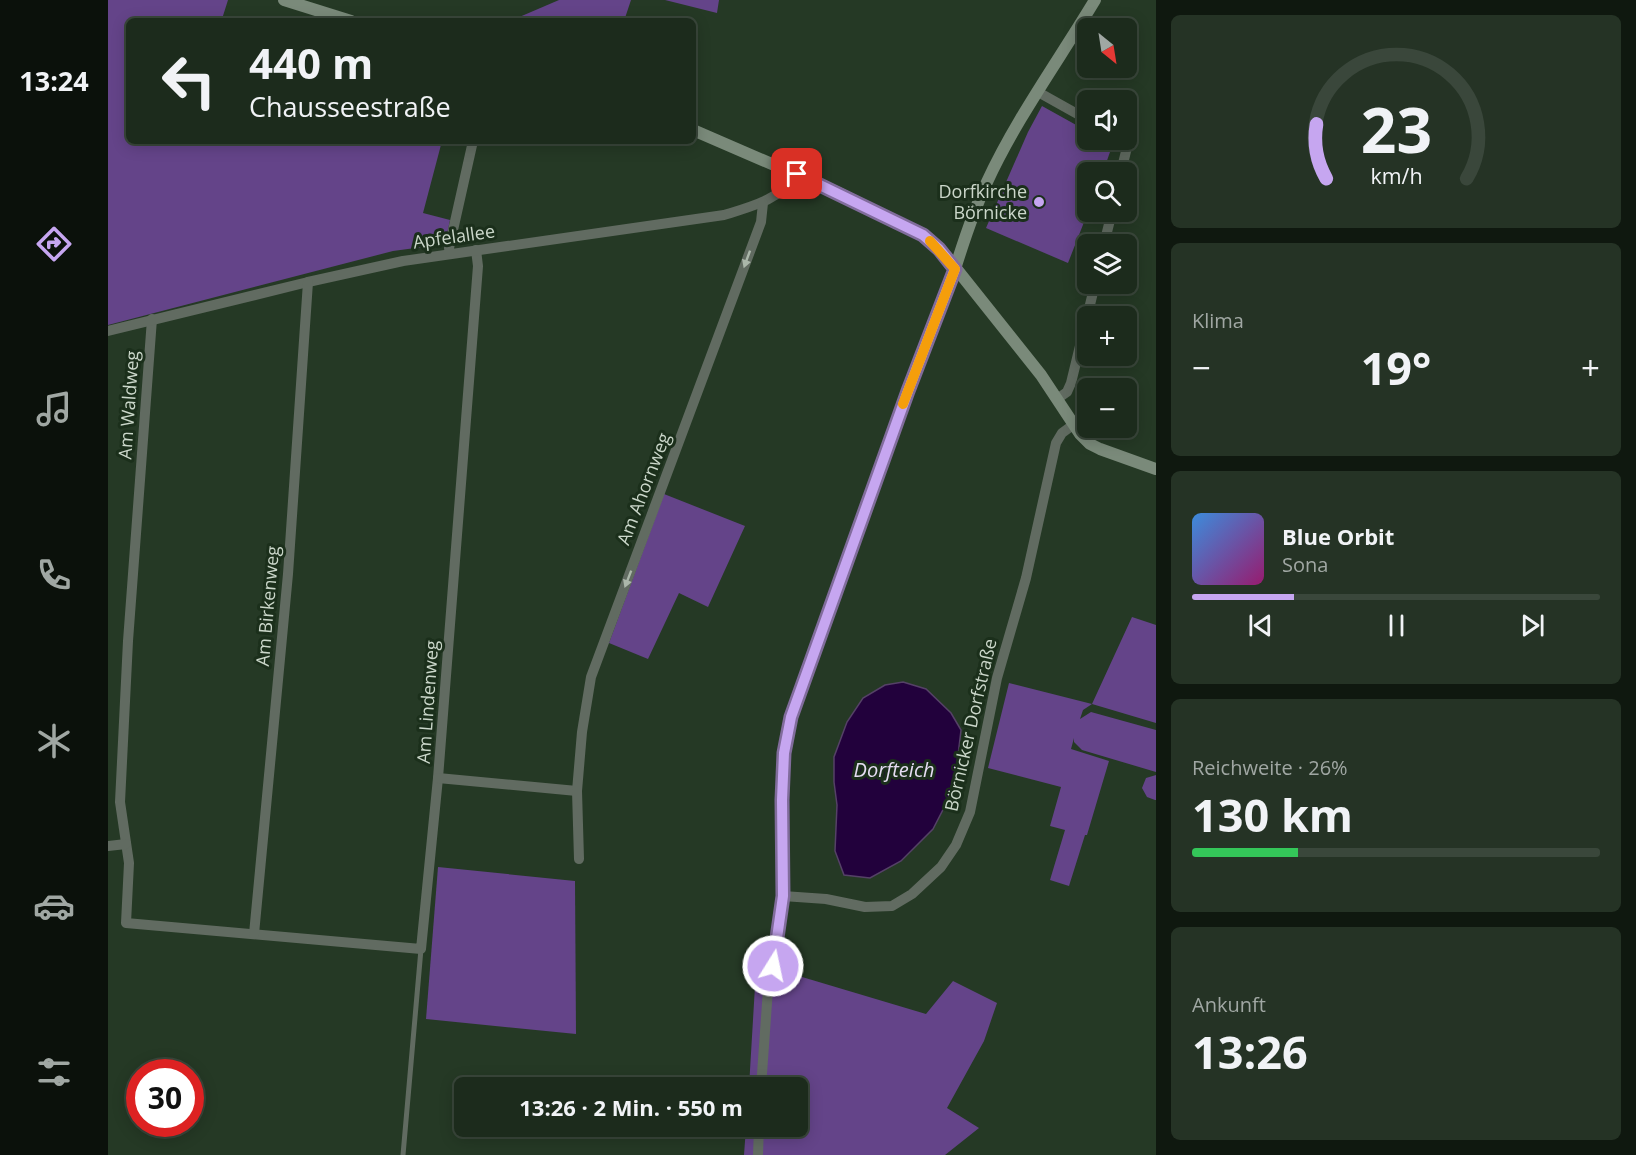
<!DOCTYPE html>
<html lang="de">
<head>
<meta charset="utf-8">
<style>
	body { margin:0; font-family:"Open Sans",sans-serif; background:#253325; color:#f1f3f6; height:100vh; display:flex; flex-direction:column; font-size:22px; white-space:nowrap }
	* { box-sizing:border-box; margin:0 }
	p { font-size:20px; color:#a0a7a3 }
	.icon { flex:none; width:33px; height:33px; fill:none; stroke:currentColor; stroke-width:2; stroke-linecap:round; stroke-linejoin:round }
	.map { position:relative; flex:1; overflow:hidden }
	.details { display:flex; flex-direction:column; gap:15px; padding:15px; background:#0f180f; width:480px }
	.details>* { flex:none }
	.banner { position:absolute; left:18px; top:18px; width:570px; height:126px; border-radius:9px; box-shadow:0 3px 15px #0003,0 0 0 2px #3a473b; background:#1c2b1c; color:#f1f3f6; overflow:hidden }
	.needle { width:39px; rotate:150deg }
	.controls { position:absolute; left:969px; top:18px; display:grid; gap:12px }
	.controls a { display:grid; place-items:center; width:60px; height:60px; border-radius:9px; background:#1c2b1c; box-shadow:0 3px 15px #0003,0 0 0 2px #3a473b; font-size:30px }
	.speed { position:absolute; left:18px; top:1059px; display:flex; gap:12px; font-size:30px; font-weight:700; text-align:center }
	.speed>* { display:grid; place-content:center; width:78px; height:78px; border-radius:50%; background:#1c2b1c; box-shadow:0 3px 15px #0003,0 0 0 2px #3a473b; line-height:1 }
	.speed .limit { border:9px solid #d22; background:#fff; color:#111 }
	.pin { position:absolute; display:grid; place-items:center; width:51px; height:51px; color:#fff; margin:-26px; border-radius:12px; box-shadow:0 3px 9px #0006 }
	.me { position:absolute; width:66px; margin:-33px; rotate:10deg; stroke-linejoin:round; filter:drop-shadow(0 0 4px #0008) }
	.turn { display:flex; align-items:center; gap:21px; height:126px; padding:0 24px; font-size:27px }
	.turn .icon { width:78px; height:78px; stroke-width:2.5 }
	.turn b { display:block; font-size:42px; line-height:51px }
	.big { font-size:45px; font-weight:700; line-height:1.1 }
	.details .tile { flex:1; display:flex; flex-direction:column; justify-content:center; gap:9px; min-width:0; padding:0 21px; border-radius:9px; background:#253325 }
	.details .dial { align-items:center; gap:0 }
	.dial svg { height:156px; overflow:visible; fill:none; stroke:#3a473b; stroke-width:7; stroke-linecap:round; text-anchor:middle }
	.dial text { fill:#f1f3f6; stroke:none }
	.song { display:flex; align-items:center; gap:18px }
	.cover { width:72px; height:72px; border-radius:9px; background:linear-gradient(135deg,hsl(210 70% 55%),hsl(320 70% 35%)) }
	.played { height:6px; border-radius:3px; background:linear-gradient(90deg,#c6a6f0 25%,#3a473b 25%) }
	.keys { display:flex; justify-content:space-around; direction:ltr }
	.heat { display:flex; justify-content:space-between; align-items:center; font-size:33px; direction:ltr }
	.charge { height:9px; border-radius:4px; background:linear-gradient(90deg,#34c759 26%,#3a473b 0) }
	.trip { position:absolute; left:346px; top:1077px; width:354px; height:60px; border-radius:9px; background:#1c2b1c; box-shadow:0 3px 15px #0003,0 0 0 2px #3a473b; font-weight:700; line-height:60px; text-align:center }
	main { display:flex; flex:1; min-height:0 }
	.tabs { display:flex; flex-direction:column; width:108px; justify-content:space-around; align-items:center; background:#0b110b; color:#a0a7a3 }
	.tabs .icon { width:42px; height:42px }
	.tabs .current { color:#c6a6f0 }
	.tabs b { font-size:27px; color:#f1f3f6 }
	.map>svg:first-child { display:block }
	.green { fill:#644489 }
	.water { fill:#22013c; stroke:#554167; stroke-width:1.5 }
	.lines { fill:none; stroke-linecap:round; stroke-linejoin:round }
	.lane { stroke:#616b61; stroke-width:5 }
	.street { stroke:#616b61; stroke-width:10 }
	.secondary { stroke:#7a8a7a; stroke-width:12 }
	.oneway { fill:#abb7aa }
	.route-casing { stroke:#816c9c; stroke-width:15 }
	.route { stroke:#c6a6f0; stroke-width:10 }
	.slow { stroke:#f59e0b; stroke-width:10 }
	.poi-dot { fill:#c6a6f0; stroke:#1b2f1b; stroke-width:2 }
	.labels { text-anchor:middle; stroke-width:6; stroke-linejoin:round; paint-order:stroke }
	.poi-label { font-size:18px; fill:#cbd7ca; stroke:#1b2f1b; text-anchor:end }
	.street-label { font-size:18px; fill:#cbd7ca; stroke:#1b2f1b }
	.water-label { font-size:20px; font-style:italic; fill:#e6ddf4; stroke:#1b2f1b }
</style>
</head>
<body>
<main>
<nav class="tabs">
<b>13:24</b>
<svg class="icon current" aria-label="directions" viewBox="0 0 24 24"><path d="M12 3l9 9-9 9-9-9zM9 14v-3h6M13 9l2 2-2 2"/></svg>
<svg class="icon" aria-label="music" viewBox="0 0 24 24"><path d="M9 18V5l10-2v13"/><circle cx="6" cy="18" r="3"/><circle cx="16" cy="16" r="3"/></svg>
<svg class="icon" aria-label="phone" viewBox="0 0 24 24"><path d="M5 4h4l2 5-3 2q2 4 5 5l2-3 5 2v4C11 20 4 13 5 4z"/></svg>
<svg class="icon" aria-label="climate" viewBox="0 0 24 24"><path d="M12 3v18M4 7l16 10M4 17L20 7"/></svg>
<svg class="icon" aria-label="car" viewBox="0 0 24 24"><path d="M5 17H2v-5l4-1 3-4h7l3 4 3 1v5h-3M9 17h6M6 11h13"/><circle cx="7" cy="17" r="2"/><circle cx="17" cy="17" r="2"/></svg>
<svg class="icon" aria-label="filters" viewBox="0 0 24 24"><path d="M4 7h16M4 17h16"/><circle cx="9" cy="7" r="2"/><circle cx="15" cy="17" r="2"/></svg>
</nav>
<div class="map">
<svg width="1048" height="1155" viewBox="0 0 1048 1155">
	<rect width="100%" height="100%" fill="#253925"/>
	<g class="green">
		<polygon points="0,0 120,0 114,19 120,21 21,21 21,141 334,141 315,213 342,220 337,244 285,251 0,325"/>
		<polygon points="451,0 523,0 516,21 402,21"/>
		<polygon points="557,0 611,0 609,13"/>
		<polygon points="934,106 979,131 980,140 995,140 999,142 1002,152 995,172 980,172 980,212 960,263 878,228 920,132"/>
		<polygon points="556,494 637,526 600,607 571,593 540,659 501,643"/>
		<polygon points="1024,617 1048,625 1048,723 984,704 975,710 972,719 983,712 1048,730 1048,772 974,750 966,742 966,738 963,749 1001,761 979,835 977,835 961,886 942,880 957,830 942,826 953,787 880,768 901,683 984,704"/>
		<polygon points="1048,775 1048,800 1047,800 1039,797 1034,788 1038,778"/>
		<polygon points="330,867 467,881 468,1034 318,1019"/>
		<polygon points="674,971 818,1014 845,981 889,1003 876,1041 839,1108 871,1128 837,1155 636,1155 638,1127 690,1126 690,1088 641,1087 647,986"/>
	</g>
	<polygon class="water" points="795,682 818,689 843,713 853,730 849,764 841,798 825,829 793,861 762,878 736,875 727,851 729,805 726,782 726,757 739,722 755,698 777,685"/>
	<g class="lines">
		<polyline class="lane" points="295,1155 313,949"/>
		<g class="street">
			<polyline points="930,92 980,120"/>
			<polyline points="1013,172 1020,143 1014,140"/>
			<polyline points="996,244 1004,212"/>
			<polyline points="342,254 341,248 365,141"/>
			<polyline points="44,319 20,641 12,802 21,863 18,923 313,949 330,778 370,266 368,250"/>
			<path d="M0,331L200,282L295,261L616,215C642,207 674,199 689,174"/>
			<polyline points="949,399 959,392 963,383 987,284"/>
			<polyline points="330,778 469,791"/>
			<polyline points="0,846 18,844"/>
			<polyline points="471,859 469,791 474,732 483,677 653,222 655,203"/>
			<polyline points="675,896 718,899 757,907 784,906 804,894 833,867 848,845 862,812 889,678 918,578 948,443 954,433 965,425"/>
			<polyline points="146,934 180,574 200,282"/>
			<polyline points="653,1088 660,989 675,896 674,800 676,754 683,717 800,391 847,269"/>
			<polyline points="650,1155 651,1126"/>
		</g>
		<g class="secondary">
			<polyline points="176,0 243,21"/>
			<polyline points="585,130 733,194 815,235 839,257 933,375 972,434 982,444 992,449 1048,469"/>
			<path d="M847,269C856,240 866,210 879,182C908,119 951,60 987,0"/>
		</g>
	</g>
	<defs><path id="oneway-solid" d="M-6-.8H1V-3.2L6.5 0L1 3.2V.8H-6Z" transform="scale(1.5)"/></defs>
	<g class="oneway">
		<use href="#oneway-solid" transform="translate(639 259) rotate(110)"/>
		<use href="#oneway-solid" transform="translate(520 579) rotate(111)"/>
	</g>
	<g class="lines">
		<g class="route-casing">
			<polyline id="route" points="665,966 675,896 674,800 676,753 683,717 800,391 847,269 831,249 815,235 689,174"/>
		</g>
		<use href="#route" class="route"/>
		<polyline class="slow" points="795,404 847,269 822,241"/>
	</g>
	<circle class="poi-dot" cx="931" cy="202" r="6"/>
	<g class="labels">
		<g class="poi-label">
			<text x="919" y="198">Dorfkirche<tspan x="919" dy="21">Börnicke</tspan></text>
		</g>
		<g class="street-label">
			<text transform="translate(346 237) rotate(-8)" y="6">Apfelallee</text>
			<text transform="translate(21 405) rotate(-86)" y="6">Am Waldweg</text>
			<text transform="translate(536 489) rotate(-69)" y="6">Am Ahornweg</text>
			<text transform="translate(160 606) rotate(-85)" y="6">Am Birkenweg</text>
			<text transform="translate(320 702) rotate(-86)" y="6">Am Lindenweg</text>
			<text transform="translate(863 725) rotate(-77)" y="6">Börnicker Dorfstraße</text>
		</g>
		<g class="water-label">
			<text x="786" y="777">Dorfteich</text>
		</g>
	</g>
</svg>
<div class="controls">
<a><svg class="needle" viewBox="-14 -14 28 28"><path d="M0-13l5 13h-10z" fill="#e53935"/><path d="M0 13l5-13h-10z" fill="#a0a7a3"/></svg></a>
<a><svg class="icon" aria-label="sound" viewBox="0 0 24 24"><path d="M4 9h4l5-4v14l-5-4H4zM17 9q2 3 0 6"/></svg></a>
<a><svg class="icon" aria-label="search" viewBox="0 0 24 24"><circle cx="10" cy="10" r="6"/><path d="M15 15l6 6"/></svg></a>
<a><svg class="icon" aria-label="layers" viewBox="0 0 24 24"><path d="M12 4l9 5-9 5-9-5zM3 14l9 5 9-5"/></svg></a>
<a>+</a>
<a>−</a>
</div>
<div class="speed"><div class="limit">30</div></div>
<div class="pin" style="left:689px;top:174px;background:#d93025"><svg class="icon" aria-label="arrive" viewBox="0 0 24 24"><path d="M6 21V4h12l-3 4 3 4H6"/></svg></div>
<svg class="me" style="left:665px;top:966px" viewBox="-20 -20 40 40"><circle r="17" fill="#c6a6f0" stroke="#fff" stroke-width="3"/><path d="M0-11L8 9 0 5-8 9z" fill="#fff"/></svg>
<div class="trip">13:26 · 2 Min. · 550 m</div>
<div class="banner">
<div class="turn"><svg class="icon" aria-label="left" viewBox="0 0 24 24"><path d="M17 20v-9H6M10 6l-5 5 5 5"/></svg><div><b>440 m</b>Chausseestraße</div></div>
</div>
</div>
<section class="details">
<div class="tile dial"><svg viewBox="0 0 100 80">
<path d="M14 69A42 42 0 1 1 86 69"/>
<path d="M14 69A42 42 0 0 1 9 41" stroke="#c6a6f0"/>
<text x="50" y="56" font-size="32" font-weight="700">23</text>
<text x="50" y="72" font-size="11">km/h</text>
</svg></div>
<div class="tile"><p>Klima</p>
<div class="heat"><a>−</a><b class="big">19°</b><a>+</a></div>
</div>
<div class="tile">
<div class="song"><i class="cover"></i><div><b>Blue Orbit</b><p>Sona</p></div></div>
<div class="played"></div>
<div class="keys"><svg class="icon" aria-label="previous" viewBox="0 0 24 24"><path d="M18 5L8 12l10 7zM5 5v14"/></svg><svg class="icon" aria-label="pause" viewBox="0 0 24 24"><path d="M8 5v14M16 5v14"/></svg><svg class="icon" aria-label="next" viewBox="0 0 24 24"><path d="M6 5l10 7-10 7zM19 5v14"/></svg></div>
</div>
<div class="tile"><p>Reichweite · 26%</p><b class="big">130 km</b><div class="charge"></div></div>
<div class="tile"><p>Ankunft</p><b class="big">13:26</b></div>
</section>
</main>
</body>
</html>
